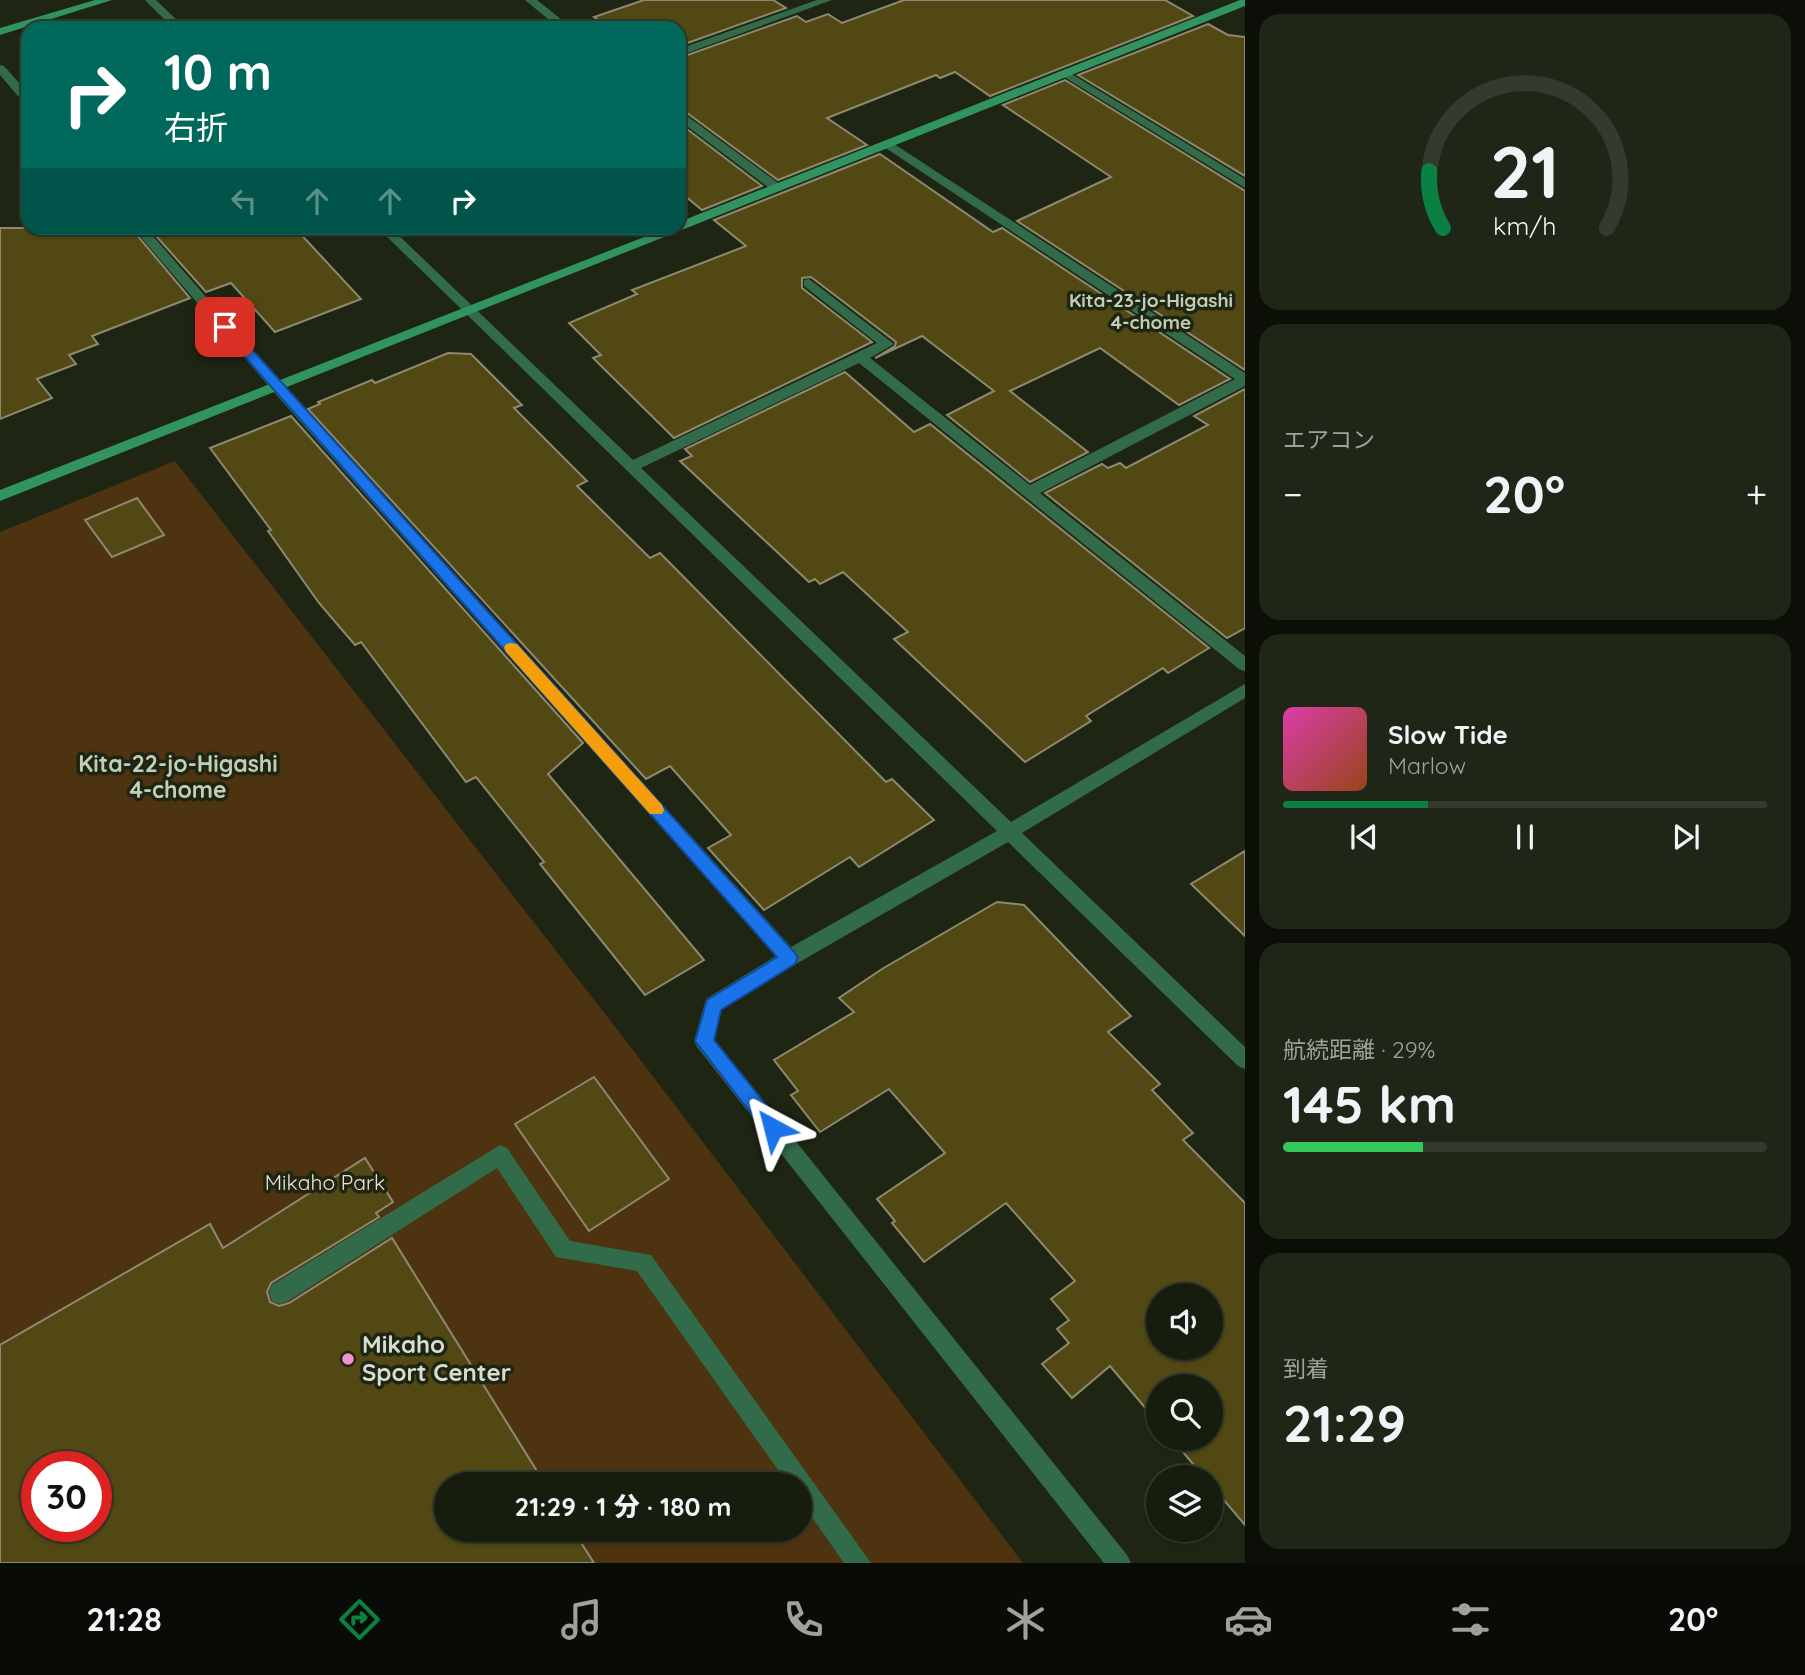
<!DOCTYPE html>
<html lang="ja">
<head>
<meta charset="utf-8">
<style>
	body { margin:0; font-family:Quicksand,"Noto Sans JP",sans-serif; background:#1f2517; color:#f1f3f6; height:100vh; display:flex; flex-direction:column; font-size:26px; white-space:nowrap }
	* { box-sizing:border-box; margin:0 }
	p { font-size:23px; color:#9ea19e }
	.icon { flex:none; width:38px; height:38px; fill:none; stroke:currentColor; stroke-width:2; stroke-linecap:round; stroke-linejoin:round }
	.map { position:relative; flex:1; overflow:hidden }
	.drawer { display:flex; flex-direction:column; gap:14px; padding:14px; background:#0c0f08; width:560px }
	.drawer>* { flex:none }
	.banner { position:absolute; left:21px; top:21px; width:665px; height:214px; border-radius:21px; box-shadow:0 2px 5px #0004,0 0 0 2px #353a2e; background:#00695c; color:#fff; overflow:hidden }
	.tools { position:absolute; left:1146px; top:1283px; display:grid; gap:14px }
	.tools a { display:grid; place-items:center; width:77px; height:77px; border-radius:50%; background:#161c0e; box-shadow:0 2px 5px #0004,0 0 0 2px #353a2e; font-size:35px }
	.speed { position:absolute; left:21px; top:1451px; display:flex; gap:14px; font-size:35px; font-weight:700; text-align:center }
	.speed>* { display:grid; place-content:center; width:91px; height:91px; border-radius:50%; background:#161c0e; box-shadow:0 2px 5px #0004,0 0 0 2px #353a2e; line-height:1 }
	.speed .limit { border:10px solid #d22; background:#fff; color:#111 }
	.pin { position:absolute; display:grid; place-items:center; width:60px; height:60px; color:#fff; margin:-30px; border-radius:14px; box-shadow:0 4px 10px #0006 }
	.me { position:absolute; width:77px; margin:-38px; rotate:322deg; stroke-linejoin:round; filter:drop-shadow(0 0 5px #0008) }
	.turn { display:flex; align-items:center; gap:24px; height:147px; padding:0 28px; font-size:32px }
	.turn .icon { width:91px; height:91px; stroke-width:2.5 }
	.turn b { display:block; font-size:49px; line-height:60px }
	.lanes { display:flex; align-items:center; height:66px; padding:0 28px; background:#0003; justify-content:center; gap:35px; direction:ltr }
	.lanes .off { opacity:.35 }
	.big { font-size:52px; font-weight:800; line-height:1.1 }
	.drawer .tile { flex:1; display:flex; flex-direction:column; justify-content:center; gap:10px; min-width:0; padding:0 24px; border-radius:21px; background:#1f2517 }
	.drawer .dial { align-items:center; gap:0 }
	.dial svg { height:182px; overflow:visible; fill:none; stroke:#353a2e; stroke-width:7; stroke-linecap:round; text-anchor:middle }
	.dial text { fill:#f1f3f6; stroke:none }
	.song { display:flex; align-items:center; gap:21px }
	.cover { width:84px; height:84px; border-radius:10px; background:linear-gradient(135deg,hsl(320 70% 55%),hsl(20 70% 35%)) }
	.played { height:7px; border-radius:4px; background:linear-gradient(90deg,#0b8043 30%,#353a2e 30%) }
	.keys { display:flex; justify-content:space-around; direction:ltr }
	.heat { display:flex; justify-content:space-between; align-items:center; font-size:38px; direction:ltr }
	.charge { height:10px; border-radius:5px; background:linear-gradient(90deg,#34c759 29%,#353a2e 0) }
	.trip { position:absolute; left:434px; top:1472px; width:378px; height:70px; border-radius:35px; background:#161c0e; box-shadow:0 2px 5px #0004,0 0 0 2px #353a2e; font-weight:800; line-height:70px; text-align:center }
	.tab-bar { display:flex; height:112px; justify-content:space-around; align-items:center; background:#090b06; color:#9ea19e }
	.tab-bar .icon { width:49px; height:49px }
	.tab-bar .active { color:#0b8043 }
	.tab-bar b { font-size:32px; color:#f1f3f6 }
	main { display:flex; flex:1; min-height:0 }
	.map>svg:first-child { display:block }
	.green { fill:#4e3311; fill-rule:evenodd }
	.building { fill:#524814; stroke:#8d8971; stroke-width:2; fill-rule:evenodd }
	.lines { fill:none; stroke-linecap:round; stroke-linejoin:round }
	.lane { fill:#326b4a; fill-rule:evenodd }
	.street { fill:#326b4a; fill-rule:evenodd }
	.secondary { fill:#31935f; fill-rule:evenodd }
	.route { fill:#1a73e8; stroke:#114b97; stroke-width:2 }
	.slow { fill:#f59e0b }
	.poi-dot { fill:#f690cf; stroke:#1e2613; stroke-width:2.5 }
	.labels { text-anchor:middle; stroke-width:7; stroke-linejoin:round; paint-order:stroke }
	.far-neighbourhood-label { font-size:19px; font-weight:bold; fill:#c3ceb6; stroke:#1e2613 }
	.park-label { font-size:21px; fill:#f2e2d0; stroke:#1e2613 }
	.neighbourhood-label { font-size:23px; font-weight:bold; fill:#c3ceb6; stroke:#1e2613 }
	.near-poi-label { font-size:24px; font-weight:bold; fill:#d8ddd1; stroke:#1e2613; text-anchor:start }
</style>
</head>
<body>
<main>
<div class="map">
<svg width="1245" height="1563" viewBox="0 0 1245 1563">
	<rect width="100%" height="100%" fill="#1e2613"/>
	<path class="green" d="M175,461L623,1037L1023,1563H0V532ZM37,1466H96V1526H37ZM446,1484H800V1530H446Z"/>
	<g class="building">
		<polygon points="644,0 773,0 786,8 679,46 679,28 610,28 594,17"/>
		<polygon points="904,0 1165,0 1193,16 990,96 955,72 940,78 936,75 827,118 867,145 778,180 679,107 679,58 797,16 806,22 828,14 842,23"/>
		<polygon points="1208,24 1228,35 1245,37 1245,176 1078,75"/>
		<polygon points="1065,80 1245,191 1245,370 1017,221 1111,177 1003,105"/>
		<polygon points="679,123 762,186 702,210 679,191"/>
		<polygon points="880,154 993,232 1002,228 1230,379 1179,405 1100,348 1010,391 1088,452 1030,482 947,415 994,391 922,336 875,358 895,346 896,342 811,277 802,278 802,288 872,342 674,438 593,358 601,355 569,323 637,294 632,290 746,246 714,220"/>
		<polygon points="0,228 131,228 190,298 92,336 98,344 69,355 76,364 37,379 52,398 0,419"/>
		<polygon points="149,228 295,228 361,299 275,332 231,283 206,292"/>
		<polygon points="448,353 471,354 522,405 514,408 587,481 577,486 650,558 660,553 886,782 892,779 934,820 859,867 850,857 764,910 708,848 731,835 670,766 646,779 308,409 320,404 318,402 372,380 375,383"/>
		<polygon points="845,372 914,432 930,424 1209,648 1168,673 1163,668 1086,716 1091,721 1025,762 894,639 908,632 843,572 820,584 815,579 809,582 680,461 692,456 685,449"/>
		<polygon points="1245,389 1245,628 1227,638 1045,493 1102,464 1108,468 1120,463 1126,468 1208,425 1194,416"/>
		<polygon points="291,416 583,743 548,774 704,960 645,995 540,864 544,862 476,777 466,782 361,642 355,645 319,603 268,531 271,530 210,448"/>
		<polygon points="137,498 164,535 112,557 85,520"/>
		<polygon points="1245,851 1245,936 1191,884"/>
		<path d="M997,902L1024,905L1131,1016L1108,1032L1160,1084L1152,1090L1193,1133L1183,1140L1245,1203V1525L1211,1485V1477H1204L1171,1438H1211V1386H1158V1423L1110,1366L1072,1398L1042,1364L1069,1343L1057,1329L1069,1320L1051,1299L1075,1281L1006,1203L924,1262L892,1223L895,1221L877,1199L945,1153L889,1089L820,1132L791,1095L798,1091L774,1060L854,1012L839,998L882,969ZM1158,1295H1211V1348H1158Z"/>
		<polygon points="594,1077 669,1179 589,1231 515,1124"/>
		<path d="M365,1158L393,1202L376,1213L379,1217L271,1283L267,1292L270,1302L279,1306L289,1303L392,1238L545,1484H446V1530H573L594,1563H0V1345L210,1224L223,1248ZM37,1466H96V1526H37Z"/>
	</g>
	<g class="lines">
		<polygon class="lane" points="500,1145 507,1148 570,1241 651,1255 871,1563 844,1563 800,1500 800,1484 788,1484 637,1271 556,1257 497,1168 288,1301 280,1304 272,1301 269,1293 272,1285"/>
		<g class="street">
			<polygon points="145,0 156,0 185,28 173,28"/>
			<polygon points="525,0 537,0 572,28 559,28"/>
			<polygon points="817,0 832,0 679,56 679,49"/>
			<polygon points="0,65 4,66 28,93 28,104 24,103 0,75"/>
			<polygon points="1065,70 1245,179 1245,188 1061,75 1059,73"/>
			<polygon points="679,110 781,185 781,191 773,191 679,120"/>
			<polygon points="888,140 1245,373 1245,386 1040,493 1245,656 1245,671 1239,669 859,363 641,468 1011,822 1245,684 1245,698 1022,833 1245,1047 1245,1069 1238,1066 1008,842 796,964 721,1010 714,1039 1127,1555 1131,1563 1104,1563 697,1047 694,1041 706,999 776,956 272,390 133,228 146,228 282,384 791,947 997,831 378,228 391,228 633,460 877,343 804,286 804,280 809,279 894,344 870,358 1030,485 1235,379 884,147 882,144"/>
		</g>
		<g class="secondary">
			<polygon points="95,0 112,0 0,35 0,28"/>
			<polygon points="1240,0 1245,0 1245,6 0,501 0,490 667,228 679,228 679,222"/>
		</g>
	</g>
	<polygon class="route" points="225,323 229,324 795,953 798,958 795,964 721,1010 714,1040 780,1122 783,1128 780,1134 773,1137 767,1134 695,1041 707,1000 777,957 220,329 220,324"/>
	<polygon class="slow" points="511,643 517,644 662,805 664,810 662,814 650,814 506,652 504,648 506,644"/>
	<circle class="poi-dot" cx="348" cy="1359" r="7"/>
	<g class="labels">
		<g class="far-neighbourhood-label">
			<text x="1151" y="307">Kita-23-jo-Higashi<tspan x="1151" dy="22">4-chome</tspan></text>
		</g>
		<g class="park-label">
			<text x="325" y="1190">Mikaho Park</text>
		</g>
		<g class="neighbourhood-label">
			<text x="178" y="772">Kita-22-jo-Higashi<tspan x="178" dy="26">4-chome</tspan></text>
		</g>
		<g class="near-poi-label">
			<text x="362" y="1353">Mikaho<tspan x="362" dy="28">Sport Center</tspan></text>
		</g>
	</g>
</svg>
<div class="tools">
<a><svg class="icon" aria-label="sound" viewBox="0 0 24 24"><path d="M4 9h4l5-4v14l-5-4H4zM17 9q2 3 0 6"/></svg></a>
<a><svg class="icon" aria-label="search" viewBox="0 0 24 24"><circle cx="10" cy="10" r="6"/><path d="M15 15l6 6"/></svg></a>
<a><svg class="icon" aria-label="layers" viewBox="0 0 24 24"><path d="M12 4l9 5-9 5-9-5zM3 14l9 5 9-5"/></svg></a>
</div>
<div class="speed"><div class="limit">30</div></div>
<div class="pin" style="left:225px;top:327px;background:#d93025"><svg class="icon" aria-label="arrive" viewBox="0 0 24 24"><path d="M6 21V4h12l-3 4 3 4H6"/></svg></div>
<svg class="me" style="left:773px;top:1128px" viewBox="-20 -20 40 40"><path d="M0-17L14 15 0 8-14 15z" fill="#1a73e8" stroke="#fff" stroke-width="4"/></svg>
<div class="trip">21:29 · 1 分 · 180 m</div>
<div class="banner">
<div class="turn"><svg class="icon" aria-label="right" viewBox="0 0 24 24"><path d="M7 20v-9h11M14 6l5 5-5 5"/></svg><div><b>10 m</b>右折</div></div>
<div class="lanes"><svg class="icon off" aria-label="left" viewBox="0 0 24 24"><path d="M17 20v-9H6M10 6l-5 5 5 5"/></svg><svg class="icon off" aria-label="ahead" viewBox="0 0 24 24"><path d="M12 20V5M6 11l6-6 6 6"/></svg><svg class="icon off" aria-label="ahead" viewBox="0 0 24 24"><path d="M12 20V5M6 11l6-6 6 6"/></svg><svg class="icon" aria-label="right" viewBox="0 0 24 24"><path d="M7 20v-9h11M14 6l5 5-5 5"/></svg></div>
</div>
</div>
<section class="drawer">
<div class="tile dial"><svg viewBox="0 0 100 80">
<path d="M14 69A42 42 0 1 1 86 69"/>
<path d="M14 69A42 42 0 0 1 8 44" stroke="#0b8043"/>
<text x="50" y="56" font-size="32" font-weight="700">21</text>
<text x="50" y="72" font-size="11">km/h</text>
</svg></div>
<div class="tile"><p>エアコン</p>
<div class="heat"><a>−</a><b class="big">20°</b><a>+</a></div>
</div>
<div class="tile">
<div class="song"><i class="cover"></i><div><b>Slow Tide</b><p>Marlow</p></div></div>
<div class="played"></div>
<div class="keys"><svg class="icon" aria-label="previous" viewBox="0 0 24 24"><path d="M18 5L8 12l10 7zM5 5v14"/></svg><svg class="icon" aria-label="pause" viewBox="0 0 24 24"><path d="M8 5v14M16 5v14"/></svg><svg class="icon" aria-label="next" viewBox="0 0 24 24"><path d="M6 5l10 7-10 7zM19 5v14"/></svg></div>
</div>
<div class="tile"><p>航続距離 · 29%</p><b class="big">145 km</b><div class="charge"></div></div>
<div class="tile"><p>到着</p><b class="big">21:29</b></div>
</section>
</main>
<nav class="tab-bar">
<b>21:28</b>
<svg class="icon active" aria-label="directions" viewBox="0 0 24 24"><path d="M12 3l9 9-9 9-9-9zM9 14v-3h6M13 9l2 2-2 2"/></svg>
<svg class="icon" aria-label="music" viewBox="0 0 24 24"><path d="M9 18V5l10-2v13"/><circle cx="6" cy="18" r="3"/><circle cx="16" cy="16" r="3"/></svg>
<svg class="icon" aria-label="phone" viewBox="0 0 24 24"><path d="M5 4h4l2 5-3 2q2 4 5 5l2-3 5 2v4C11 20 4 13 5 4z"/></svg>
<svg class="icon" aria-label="climate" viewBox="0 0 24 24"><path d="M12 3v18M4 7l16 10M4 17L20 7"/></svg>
<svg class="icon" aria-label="car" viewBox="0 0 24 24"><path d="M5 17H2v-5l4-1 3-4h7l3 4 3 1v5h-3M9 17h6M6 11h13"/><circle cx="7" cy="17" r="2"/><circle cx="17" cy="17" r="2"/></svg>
<svg class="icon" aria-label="filters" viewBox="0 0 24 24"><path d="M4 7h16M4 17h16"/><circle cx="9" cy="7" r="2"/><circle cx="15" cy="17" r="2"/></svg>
<b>20°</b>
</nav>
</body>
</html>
